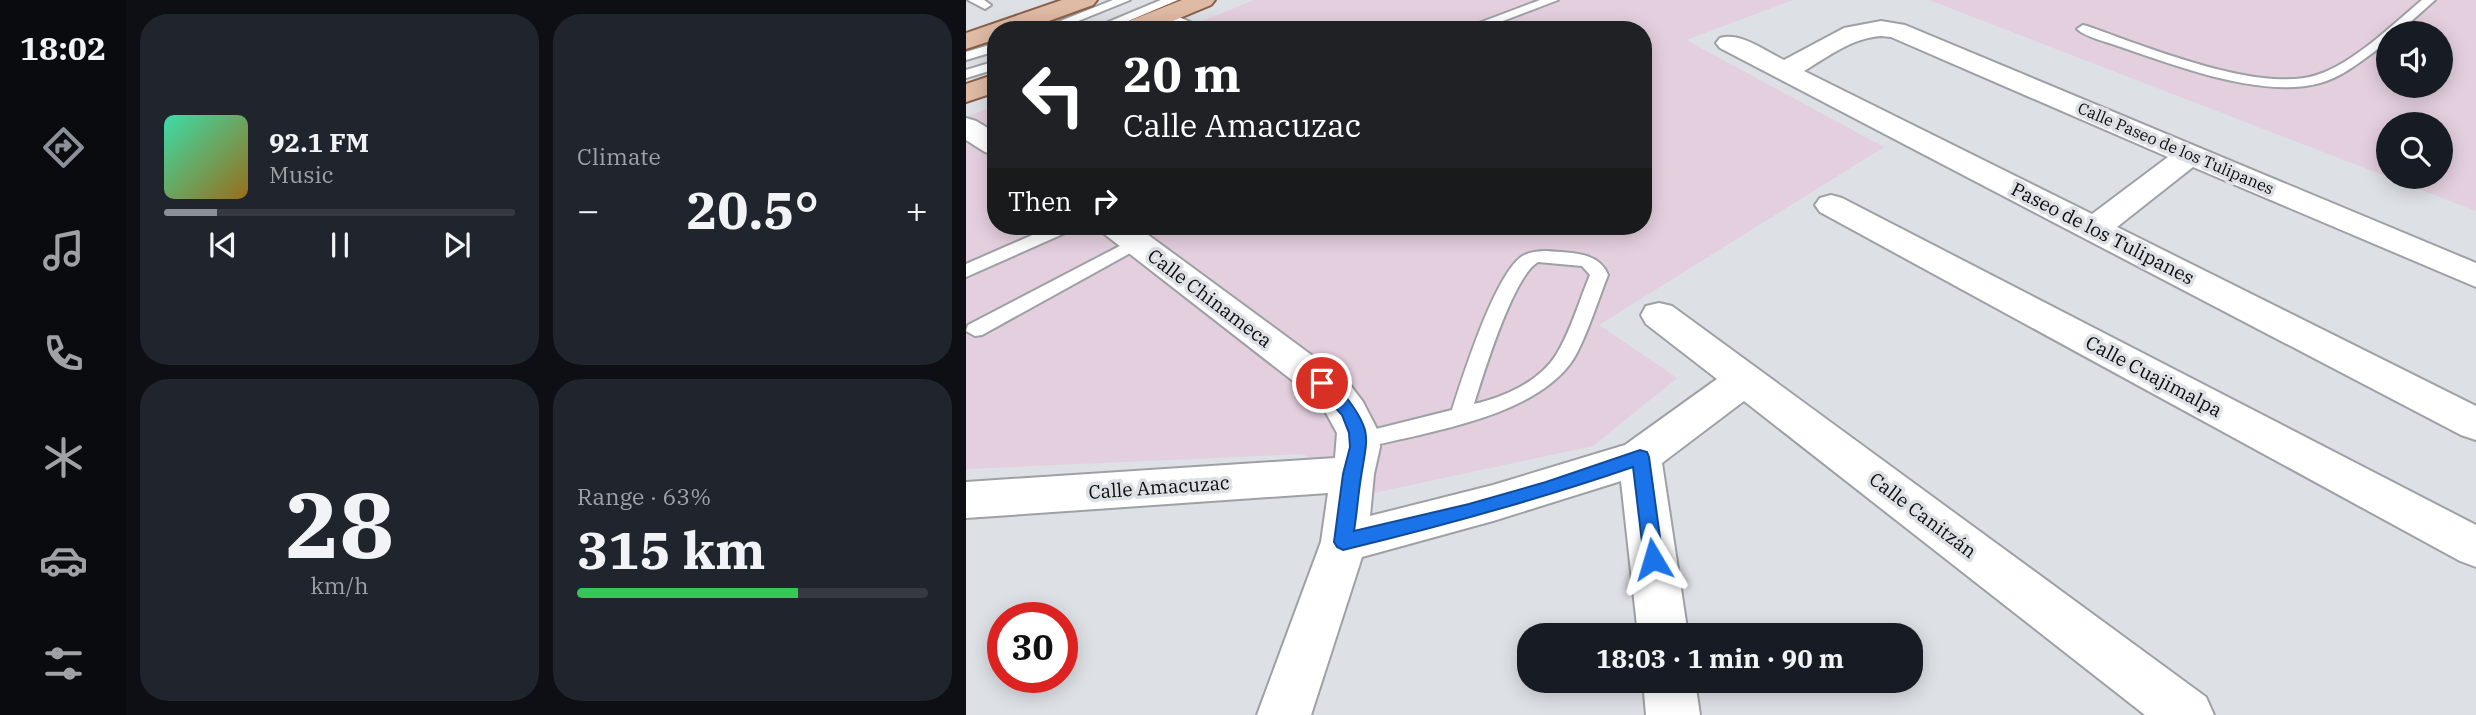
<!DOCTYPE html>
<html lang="en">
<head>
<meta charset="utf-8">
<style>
	body { margin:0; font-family:"IBM Plex Serif",serif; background:#20242c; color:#f1f3f6; height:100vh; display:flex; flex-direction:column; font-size:26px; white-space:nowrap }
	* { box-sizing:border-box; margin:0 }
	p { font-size:23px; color:#9ea1a6 }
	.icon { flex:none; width:38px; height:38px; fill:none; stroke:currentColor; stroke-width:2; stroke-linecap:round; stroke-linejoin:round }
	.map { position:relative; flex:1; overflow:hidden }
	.details { display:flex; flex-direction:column; gap:14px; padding:14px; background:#0d0f14; width:840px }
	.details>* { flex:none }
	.guide { position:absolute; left:21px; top:21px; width:665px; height:214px; border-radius:28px; box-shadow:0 4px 18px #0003; background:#202124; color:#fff; overflow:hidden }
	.tools { position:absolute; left:1410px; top:21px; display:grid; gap:14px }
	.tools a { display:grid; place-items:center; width:77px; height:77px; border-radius:50%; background:#171b24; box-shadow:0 4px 18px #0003; font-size:35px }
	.speed { position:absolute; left:21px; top:602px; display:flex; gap:14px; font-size:35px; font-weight:700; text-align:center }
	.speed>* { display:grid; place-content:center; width:91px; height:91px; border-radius:50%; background:#171b24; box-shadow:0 4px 18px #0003; line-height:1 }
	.speed .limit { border:10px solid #d22; background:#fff; color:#111 }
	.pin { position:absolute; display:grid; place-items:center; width:60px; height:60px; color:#fff; margin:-30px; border:4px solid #fff; border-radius:50%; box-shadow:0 2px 7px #0007 }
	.me { position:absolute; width:77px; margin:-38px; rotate:353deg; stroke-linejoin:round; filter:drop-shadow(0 0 5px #0008) }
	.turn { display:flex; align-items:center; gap:24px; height:147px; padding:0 21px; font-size:32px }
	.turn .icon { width:91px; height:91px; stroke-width:2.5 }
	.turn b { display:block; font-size:49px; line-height:60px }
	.then { display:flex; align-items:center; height:66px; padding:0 21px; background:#0003; gap:14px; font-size:26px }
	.big { font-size:52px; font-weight:800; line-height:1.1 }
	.details .tile { flex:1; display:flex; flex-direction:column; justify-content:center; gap:10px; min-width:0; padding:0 24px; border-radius:28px; background:#20242c }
	.details .dial { align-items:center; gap:0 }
	.dial b { font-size:91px; line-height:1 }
	.song { display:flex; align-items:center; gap:21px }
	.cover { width:84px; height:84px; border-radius:10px; background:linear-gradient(135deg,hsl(160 70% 55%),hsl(40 70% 35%)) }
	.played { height:7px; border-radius:4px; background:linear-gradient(90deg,#8c9099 15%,#363941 15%) }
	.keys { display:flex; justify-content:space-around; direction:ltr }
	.heat { display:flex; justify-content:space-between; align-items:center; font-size:38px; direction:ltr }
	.charge { height:10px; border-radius:5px; background:linear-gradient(90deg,#34c759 63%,#363941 0) }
	.details .tiles { flex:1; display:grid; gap:14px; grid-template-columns:repeat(2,1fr) }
	.trip { position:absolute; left:551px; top:623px; width:406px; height:70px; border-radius:28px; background:#171b24; box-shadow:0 4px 18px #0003; font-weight:800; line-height:70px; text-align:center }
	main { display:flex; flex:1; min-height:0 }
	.tabs { display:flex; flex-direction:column; width:126px; justify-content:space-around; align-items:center; background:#090b0e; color:#9ea1a6 }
	.tabs .icon { width:49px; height:49px }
	.tabs .on { color:#8c9099 }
	.tabs b { font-size:32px; color:#f1f3f6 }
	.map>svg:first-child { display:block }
	.commercial { fill:#e4cfde; fill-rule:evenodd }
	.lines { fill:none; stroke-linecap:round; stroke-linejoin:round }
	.service-casing { stroke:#9da0a5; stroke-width:4 }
	.minor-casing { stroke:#9da0a5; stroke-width:4 }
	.primary-casing { stroke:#886049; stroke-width:4 }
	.service { fill:#fff; fill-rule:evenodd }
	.minor { fill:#fff; fill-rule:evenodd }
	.primary { fill:#dfbaa4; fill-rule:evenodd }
	.route { fill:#1a73e8; stroke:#114b97; stroke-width:2 }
	.labels { text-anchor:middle; stroke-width:7; stroke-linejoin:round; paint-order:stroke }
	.far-street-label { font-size:16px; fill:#0d0e10; stroke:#dde0e5 }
	.street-label { font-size:19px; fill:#0d0e10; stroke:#dde0e5 }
</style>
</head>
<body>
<main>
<nav class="tabs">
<b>18:02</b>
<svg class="icon on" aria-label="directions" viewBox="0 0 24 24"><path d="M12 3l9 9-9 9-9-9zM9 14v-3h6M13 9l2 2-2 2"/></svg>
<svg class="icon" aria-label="music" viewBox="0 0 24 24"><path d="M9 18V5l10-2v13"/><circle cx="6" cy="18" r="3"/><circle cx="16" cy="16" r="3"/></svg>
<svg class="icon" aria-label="phone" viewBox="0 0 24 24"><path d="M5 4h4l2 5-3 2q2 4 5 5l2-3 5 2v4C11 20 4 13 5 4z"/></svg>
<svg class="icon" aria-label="climate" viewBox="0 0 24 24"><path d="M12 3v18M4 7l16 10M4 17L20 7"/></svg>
<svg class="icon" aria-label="car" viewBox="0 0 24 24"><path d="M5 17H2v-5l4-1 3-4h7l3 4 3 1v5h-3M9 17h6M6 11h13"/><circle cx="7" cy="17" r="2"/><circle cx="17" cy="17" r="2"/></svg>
<svg class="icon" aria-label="filters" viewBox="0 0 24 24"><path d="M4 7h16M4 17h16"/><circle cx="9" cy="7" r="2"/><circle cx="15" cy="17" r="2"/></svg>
</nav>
<section class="details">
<div class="tiles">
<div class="tile">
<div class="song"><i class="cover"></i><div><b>92.1 FM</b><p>Music</p></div></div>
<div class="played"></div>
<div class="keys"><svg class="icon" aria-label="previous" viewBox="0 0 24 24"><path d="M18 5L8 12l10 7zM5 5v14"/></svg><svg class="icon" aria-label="pause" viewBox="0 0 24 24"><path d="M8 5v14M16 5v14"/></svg><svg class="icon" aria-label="next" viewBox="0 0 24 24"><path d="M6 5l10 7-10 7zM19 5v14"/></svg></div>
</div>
<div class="tile"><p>Climate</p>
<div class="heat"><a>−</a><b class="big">20.5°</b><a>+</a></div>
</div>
<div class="tile dial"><b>28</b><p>km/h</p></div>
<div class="tile"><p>Range · 63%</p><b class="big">315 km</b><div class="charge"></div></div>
</div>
</section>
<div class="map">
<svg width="1510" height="715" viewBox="0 0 1510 715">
	<rect width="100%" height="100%" fill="#dde0e5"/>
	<g class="commercial">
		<polygon points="288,0 827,0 720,40 918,147 633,325 711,378 627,446 403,494 337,454 0,469 0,117 30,105 30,226 677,226 677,30 215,30"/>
		<path d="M963,0H1510V211ZM1423,33H1475V86H1423ZM1423,124H1475V177H1423Z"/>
	</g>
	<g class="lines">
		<g class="service-casing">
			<g id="service">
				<polygon points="2,0 18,0 25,5 19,9"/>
				<polygon points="147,0 164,0 90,30 72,30"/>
				<polygon points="195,0 212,0 141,30 123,30"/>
				<polygon points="574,0 592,0 513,30 497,29"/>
				<path d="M1456,0H1469L1432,33H1423V41C1401,56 1380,76 1354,83C1296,99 1211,66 1155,47C1142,42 1121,38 1111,29L1117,25L1121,26C1178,46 1294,94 1351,75C1388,63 1426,25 1456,0Z"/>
				<polygon points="200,11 235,27 237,30 221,30 196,18 196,12"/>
				<polygon points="30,43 30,51 0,60 0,52"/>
				<polygon points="30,61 30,69 0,78 0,70"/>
				<polygon points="87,226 108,226 106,230 0,277 0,264"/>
				<polygon points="171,237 179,242 177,246 16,335 9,336 0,331 2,325"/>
				<path d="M581,251C603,253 633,251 642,275C633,297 617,348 604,364C562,419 458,432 393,449L386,447L383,441L386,435L486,410C497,376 528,277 555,257C562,252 573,251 581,251ZM572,262L616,266L624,275C613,301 605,331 590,355C573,382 538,397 508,404C517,375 547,276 572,262Z"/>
			</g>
		</g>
		<g class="minor-casing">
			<g id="minor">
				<path d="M915,21L939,25L1510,263V287L1227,167L1151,227L1510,406V440L1495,435L754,48L750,43L754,38C775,32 799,51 818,60L878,28ZM915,36L925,37L1202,157L1126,214L838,71C863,56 886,38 915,36Z"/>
				<polygon points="0,118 10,121 30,133 30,155 19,152 0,140"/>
				<polygon points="865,195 876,198 1510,525 1510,567 1494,561 854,212 849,205 854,198"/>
				<polygon points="133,226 170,226 382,382 397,402 413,433 414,447 408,474 404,516 527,485 659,445 751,379 680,324 675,315 680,306 693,303 706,306 1240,697 1248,715 1179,715 778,401 696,463 722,635 672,635 655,481 527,521 396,557 345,715 291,715 355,542 362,493 0,518 0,482 369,458 371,433 354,402 137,233"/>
				<polygon points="677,681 729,681 734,715 680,715"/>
			</g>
		</g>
		<g class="primary-casing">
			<g id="primary">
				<polygon points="96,0 131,0 127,5 58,30 30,30 30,39 0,49 0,33"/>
				<polygon points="216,0 249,0 245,5 185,30 150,30 153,25"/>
				<polygon points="30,74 30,92 0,102 0,84"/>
			</g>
		</g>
		<use href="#service" class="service"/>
		<use href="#minor" class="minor"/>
		<use href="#primary" class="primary"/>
	</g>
	<path class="route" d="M356,377C366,380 374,388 380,397C407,432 401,438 395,477C392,495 391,513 388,531L503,504L580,482L674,450L681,452L683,457L697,559L694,565L687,567L680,565L678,559L667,467C571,500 476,526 377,550L371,547L368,542L377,474L384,447L383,433L376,415L347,383Z"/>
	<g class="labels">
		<g class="far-street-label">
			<text transform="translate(1210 148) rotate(23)" y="6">Calle Paseo de los Tulipanes</text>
		</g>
		<g class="street-label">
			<text transform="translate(1137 233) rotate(27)" y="7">Paseo de los Tulipanes</text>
			<text transform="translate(244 298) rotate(37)" y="7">Calle Chinameca</text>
			<text transform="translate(1188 376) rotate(28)" y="7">Calle Cuajimalpa</text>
			<text transform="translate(193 487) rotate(-4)" y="7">Calle Amacuzac</text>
			<text transform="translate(957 515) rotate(37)" y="7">Calle Canitzán</text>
		</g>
	</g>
</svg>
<div class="tools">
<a><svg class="icon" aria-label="sound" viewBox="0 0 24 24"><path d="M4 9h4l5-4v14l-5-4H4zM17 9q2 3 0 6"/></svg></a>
<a><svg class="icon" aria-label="search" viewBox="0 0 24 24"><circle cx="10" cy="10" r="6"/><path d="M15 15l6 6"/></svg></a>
</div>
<div class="speed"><div class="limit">30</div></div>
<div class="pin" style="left:356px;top:383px;background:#d93025"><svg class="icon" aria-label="arrive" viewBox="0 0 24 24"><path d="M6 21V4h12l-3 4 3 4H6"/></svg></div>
<svg class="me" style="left:687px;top:559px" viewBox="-20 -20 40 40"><path d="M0-17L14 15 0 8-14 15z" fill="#1a73e8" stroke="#fff" stroke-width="4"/></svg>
<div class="trip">18:03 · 1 min · 90 m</div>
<div class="guide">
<div class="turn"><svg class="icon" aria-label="left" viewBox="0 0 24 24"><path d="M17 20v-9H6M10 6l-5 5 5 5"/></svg><div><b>20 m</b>Calle Amacuzac</div></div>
<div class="then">Then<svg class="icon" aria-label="right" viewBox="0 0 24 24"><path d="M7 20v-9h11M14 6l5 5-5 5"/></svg></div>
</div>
</div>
</main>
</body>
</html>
